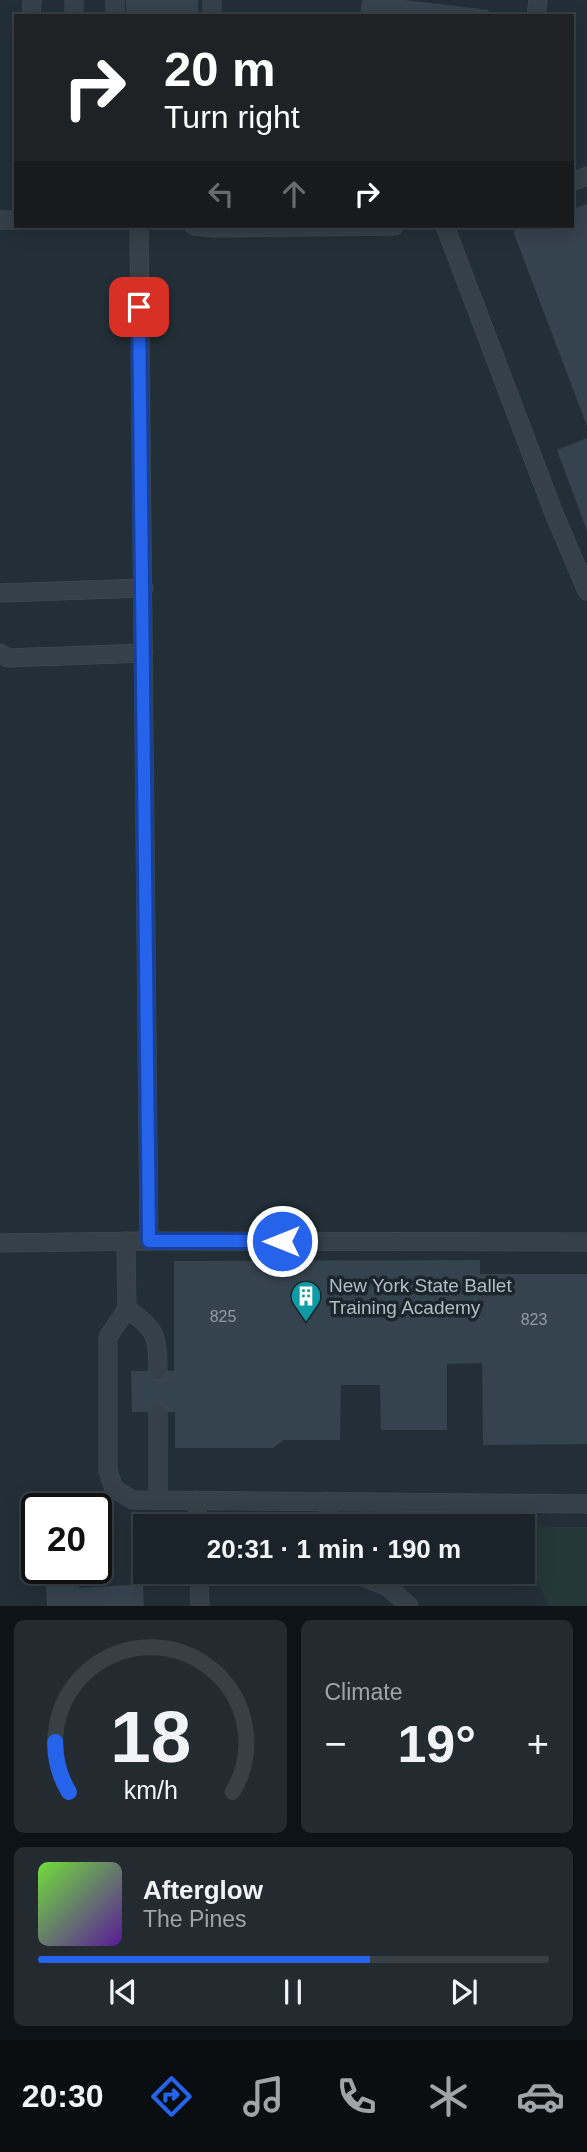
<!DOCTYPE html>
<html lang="en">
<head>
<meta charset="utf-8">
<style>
	body { margin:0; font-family:Helvetica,sans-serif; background:#232b31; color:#f1f3f6; height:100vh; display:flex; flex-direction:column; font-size:26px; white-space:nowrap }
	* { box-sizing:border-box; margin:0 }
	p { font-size:23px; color:#9fa4a8 }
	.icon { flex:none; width:38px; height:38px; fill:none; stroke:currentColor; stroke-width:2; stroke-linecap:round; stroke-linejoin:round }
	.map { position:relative; height:1606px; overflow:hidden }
	.details { display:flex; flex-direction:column; gap:14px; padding:14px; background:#0e1317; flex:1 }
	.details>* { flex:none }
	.guide { position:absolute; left:14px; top:14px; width:560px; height:214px; border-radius:0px; box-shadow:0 4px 18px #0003,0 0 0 2px #384046; background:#202124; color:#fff; overflow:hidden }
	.speed { position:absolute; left:21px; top:1493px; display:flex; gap:14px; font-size:35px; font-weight:700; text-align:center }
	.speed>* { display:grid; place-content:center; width:91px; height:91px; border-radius:50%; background:#1a2329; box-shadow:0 4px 18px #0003,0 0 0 2px #384046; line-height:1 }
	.speed .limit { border:4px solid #111; border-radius:10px; background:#fff; color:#111 }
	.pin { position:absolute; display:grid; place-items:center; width:60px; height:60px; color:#fff; margin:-30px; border-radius:14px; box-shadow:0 4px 10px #0006 }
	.me { position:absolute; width:77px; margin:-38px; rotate:270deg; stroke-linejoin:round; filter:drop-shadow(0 0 5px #0008) }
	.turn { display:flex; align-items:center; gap:24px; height:147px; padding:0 35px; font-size:32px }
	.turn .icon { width:91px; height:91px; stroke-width:2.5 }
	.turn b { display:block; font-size:49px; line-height:60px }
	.lanes { display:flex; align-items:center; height:66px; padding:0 35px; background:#0003; justify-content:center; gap:35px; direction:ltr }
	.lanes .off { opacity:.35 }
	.big { font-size:52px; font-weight:700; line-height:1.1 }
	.details .card { flex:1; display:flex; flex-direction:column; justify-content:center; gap:10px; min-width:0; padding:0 24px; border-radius:10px; background:#232b31 }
	.details .dial { align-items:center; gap:0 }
	.dial svg { height:182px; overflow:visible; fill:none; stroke:#384046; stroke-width:7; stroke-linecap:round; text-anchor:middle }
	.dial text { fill:#f1f3f6; stroke:none }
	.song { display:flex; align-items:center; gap:21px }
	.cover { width:84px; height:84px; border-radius:10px; background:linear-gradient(135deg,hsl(100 70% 55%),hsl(270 70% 35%)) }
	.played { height:7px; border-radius:4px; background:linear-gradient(90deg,#2563eb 65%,#384046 65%) }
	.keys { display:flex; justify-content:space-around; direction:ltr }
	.heat { display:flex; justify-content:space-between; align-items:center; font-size:38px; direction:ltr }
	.details .tiles { flex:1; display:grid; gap:14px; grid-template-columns:1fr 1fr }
	.card:last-child { grid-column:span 2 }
	.trip { position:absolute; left:133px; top:1514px; width:402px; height:70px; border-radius:0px; background:#1a2329; box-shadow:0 4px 18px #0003,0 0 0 2px #384046; font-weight:700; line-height:70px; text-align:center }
	.tabs { display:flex; height:112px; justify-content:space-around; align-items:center; background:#0a0e10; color:#9fa4a8 }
	.tabs .icon { width:49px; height:49px }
	.tabs .active { color:#2563eb }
	.tabs b { font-size:32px; color:#f1f3f6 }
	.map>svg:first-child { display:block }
	.green { fill:#253837 }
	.building { fill:#35434e }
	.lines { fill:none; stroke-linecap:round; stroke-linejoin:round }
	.lane-casing { stroke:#424c54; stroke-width:19 }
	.lane { stroke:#364048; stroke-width:18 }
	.route-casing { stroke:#184099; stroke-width:18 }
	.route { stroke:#2563eb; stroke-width:12 }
	.labels { text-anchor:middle; stroke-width:7; stroke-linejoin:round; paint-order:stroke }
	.number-label { font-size:16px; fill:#909ba4 }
	.poi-label { font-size:19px; fill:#b1bbc4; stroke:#1b252c; text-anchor:start }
</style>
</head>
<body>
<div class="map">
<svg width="587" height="1606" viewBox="0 0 587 1606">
	<rect width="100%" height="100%" fill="#232f37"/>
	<polygon class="green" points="516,1526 587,1527 587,1606 548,1606 523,1544 523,1526"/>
	<g class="building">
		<rect x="126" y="0" width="72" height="16"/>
		<polygon points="362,0 405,0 489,10 488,16 360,16"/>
		<polygon points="587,204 587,426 513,231 528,226 572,226 572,209"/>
		<polygon points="587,438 587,531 557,450"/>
		<polygon points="480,1260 480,1274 587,1274 587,1444 483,1445 482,1363 447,1364 447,1430 381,1430 380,1385 341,1385 340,1440 284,1440 273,1448 175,1448 175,1412 132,1412 131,1371 174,1371 174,1261"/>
		<polygon points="79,1584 79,1588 143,1584 144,1606 47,1606 46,1586"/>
	</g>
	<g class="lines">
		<g class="lane-casing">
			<g id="lane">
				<polyline points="115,0 115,16"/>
				<polyline points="212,0 212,16"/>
				<polyline points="31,16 32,0"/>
				<polyline points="74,16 74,0"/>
				<polyline points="536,16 538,0"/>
				<polyline points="572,182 587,176"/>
				<polyline points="0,220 16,220"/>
				<polyline points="139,226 149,1241"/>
				<polyline points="194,226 214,228 394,226"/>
				<polyline points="445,226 555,516 587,591"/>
				<polyline points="0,593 144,588"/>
				<polyline points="0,653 8,658 144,653"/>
				<polyline points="126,1241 127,1309 108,1337 108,1471 114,1489 133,1500 587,1504"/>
				<polyline points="0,1243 149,1241 587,1242"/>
				<path d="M127,1309C157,1330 157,1335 158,1371"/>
				<polyline points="158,1412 158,1499"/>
				<polyline points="197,1500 198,1526"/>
				<polyline points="327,1501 328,1526"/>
				<polyline points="199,1572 200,1606"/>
				<polyline points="350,1572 388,1587 409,1606"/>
			</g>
		</g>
		<use href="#lane" class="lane"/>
	</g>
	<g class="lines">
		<g class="route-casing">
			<polyline id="route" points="139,307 149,1241 282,1241"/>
		</g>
		<use href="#route" class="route"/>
	</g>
	<defs>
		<g id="building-pin" transform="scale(1.575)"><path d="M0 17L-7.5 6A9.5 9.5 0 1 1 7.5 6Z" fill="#0f9aa8" stroke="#1b252c"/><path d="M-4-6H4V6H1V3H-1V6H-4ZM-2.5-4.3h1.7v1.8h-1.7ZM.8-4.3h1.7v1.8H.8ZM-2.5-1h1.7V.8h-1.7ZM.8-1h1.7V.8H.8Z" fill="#fff"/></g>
	</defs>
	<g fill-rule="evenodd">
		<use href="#building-pin" x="306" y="1296"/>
	</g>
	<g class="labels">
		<g class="number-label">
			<text x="223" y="1322">825</text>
			<text x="534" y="1325">823</text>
		</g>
		<g class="poi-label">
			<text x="329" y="1292">New York State Ballet<tspan x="329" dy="22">Training Academy</tspan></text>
		</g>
	</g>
</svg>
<div class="speed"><div class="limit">20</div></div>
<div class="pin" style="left:139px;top:307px;background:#d93025"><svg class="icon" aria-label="arrive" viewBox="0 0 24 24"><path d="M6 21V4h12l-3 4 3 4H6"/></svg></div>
<svg class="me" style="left:282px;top:1241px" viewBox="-20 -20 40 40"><circle r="17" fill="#2563eb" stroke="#fff" stroke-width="3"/><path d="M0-11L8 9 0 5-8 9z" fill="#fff"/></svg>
<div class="trip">20:31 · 1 min · 190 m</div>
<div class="guide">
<div class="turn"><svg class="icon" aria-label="right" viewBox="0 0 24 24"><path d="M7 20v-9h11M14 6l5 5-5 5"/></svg><div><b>20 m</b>Turn right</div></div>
<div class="lanes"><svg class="icon off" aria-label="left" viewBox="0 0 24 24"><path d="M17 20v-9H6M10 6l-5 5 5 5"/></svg><svg class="icon off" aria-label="ahead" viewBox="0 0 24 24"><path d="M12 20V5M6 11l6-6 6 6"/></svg><svg class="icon" aria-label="right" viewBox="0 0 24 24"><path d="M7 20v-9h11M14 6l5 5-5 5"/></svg></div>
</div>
</div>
<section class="details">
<div class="tiles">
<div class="card dial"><svg viewBox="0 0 100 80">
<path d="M14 69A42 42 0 1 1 86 69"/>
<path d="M14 69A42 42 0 0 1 8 47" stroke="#2563eb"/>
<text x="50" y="56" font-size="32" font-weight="700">18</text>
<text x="50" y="72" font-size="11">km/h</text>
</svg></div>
<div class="card"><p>Climate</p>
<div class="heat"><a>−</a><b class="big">19°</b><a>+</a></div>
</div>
<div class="card">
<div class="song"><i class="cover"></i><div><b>Afterglow</b><p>The Pines</p></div></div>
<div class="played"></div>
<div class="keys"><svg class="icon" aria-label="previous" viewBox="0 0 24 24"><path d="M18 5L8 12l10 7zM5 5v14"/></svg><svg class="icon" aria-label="pause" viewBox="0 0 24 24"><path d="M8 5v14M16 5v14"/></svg><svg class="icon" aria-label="next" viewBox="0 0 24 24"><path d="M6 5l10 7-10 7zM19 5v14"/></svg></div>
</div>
</div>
</section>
<nav class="tabs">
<b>20:30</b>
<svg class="icon active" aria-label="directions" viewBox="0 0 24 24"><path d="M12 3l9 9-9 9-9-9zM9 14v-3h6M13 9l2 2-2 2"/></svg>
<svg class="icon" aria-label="music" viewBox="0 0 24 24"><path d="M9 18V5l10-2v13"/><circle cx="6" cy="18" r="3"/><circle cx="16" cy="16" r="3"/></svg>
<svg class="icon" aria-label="phone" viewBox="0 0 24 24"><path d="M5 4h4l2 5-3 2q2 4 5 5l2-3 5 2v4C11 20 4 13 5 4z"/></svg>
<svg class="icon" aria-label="climate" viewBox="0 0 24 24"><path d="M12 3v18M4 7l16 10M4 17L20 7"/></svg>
<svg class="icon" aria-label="car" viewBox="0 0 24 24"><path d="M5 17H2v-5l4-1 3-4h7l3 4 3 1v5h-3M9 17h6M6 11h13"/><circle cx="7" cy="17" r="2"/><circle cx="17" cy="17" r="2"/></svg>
</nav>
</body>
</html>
